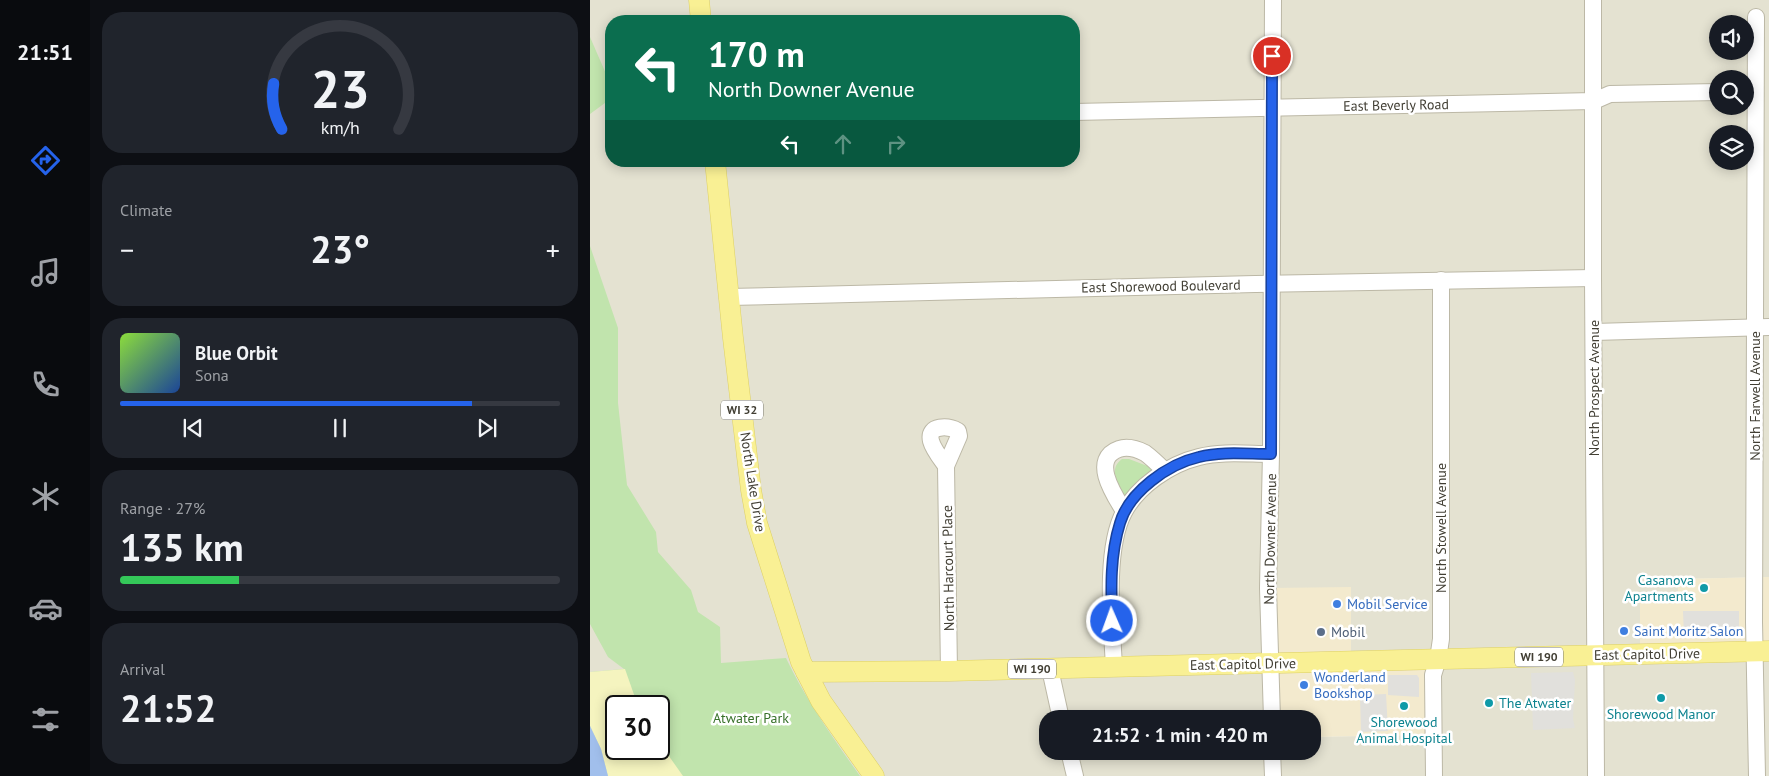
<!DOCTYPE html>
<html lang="en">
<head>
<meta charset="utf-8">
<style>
	body { margin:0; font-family:"PT Sans",sans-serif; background:#20242c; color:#f1f3f6; height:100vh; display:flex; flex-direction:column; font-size:19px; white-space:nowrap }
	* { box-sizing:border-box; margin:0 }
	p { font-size:16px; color:#9ea1a6 }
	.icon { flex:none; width:28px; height:28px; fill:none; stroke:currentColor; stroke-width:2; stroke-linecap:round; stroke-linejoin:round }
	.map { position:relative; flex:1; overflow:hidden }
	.drawer { display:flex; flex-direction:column; gap:12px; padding:12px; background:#0d0f14; width:500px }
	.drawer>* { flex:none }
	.top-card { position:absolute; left:15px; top:15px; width:475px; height:152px; border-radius:20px; box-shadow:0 2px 12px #0003; background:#0b6e4f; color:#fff; overflow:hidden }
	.controls { position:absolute; left:1119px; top:15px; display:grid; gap:10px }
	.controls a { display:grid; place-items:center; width:45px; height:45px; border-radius:50%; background:#171b24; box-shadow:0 2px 12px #0003; font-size:25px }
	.speed { position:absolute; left:15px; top:695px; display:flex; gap:10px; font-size:25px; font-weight:700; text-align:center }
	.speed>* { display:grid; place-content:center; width:65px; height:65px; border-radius:50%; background:#171b24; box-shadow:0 2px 12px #0003; line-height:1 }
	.speed .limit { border:2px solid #111; border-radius:8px; background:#fff; color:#111 }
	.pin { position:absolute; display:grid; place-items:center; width:42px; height:42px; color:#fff; margin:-21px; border:2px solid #fff; border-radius:50%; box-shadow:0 1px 5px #0007 }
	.me { position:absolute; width:55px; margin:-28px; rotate:358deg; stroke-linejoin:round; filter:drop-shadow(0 0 4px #0008) }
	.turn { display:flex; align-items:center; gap:18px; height:105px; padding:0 20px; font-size:22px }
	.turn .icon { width:65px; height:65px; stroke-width:2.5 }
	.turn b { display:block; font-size:35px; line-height:42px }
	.lanes { display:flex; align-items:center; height:48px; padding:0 20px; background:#0003; justify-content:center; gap:25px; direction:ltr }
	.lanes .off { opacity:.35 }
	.big { font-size:38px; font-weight:700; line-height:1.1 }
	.drawer .widget { flex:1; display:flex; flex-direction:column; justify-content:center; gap:8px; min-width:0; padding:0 18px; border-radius:20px; background:#20242c }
	.drawer .dial { align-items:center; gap:0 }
	.dial svg { height:130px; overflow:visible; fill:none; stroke:#363941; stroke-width:7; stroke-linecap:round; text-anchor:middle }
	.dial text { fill:#f1f3f6; stroke:none }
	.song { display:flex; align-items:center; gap:15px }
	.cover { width:60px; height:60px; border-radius:8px; background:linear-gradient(135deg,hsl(90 70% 55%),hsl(220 70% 35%)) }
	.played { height:5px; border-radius:2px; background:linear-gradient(90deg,#2563eb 80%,#363941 80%) }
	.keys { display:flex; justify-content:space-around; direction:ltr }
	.heat { display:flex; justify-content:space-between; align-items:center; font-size:28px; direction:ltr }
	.charge { height:8px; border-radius:4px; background:linear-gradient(90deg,#34c759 27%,#363941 0) }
	.trip { position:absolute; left:449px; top:710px; width:282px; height:50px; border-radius:20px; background:#171b24; box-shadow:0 2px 12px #0003; font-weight:700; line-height:50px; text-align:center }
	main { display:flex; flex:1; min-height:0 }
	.tabs { display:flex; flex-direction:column; width:90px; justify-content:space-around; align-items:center; background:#090b0e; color:#9ea1a6 }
	.tabs .icon { width:35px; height:35px }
	.tabs .active { color:#2563eb }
	.tabs b { font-size:22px; color:#f1f3f6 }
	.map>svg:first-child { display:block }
	.residential { fill:#e4e2d1; fill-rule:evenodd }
	.commercial { fill:#f3eace }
	.green { fill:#c1e4ad; fill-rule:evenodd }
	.sand { fill:#f5f4bf }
	.parking { fill:#e1e0dc }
	.water { fill:#a1bfec }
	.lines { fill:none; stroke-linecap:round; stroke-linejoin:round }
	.minor-casing { stroke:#bcb8a6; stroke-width:18 }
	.major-casing { stroke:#ddd065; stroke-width:21 }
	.minor { stroke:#fff; stroke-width:16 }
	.major { stroke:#f9f094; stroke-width:20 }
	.route-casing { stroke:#184099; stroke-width:12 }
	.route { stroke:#2563eb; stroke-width:9 }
	.culture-dot { fill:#0f9aa8; stroke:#fff; stroke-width:2 }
	.shop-dot { fill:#3f7fe0; stroke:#fff; stroke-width:2 }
	.service-dot { fill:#5c6f8a; stroke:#fff; stroke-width:2 }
	.labels { text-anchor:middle; stroke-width:5; stroke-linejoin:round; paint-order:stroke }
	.shield { fill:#fff; stroke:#7b7971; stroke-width:1 }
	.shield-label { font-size:12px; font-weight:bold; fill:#423f34 }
	.street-label { font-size:14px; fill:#423f34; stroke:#fff }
	.culture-label { font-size:14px; fill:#0d838f; stroke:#fff }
	.shop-label { font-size:14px; fill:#366cbe; stroke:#fff; text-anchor:start }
	.service-label { font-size:14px; fill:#4e5e75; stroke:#fff; text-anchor:start }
	.park-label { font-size:14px; fill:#38712a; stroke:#fff }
</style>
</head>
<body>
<main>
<nav class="tabs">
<b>21:51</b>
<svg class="icon active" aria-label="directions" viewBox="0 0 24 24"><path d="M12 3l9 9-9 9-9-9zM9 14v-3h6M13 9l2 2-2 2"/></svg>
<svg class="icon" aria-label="music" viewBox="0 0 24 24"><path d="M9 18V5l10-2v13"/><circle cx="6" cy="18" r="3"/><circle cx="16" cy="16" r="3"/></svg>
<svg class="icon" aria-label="phone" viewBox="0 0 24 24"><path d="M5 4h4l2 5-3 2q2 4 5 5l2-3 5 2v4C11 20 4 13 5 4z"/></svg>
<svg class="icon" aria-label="climate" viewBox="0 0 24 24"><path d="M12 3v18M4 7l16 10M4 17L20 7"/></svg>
<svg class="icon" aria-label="car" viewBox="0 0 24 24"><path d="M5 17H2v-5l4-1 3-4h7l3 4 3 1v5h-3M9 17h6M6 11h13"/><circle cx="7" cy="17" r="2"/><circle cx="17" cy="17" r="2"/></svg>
<svg class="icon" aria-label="filters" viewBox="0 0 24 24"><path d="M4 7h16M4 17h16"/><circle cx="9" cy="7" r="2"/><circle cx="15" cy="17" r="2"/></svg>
</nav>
<section class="drawer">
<div class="widget dial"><svg viewBox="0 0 100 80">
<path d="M14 69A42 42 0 1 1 86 69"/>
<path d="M14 69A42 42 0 0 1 9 41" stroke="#2563eb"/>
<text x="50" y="56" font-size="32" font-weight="700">23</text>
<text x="50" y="72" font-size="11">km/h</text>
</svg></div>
<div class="widget"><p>Climate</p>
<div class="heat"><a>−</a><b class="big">23°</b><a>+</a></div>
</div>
<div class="widget">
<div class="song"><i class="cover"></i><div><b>Blue Orbit</b><p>Sona</p></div></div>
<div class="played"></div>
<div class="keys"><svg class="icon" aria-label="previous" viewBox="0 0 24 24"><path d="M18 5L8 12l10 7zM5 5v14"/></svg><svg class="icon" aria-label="pause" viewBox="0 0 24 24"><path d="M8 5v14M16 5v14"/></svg><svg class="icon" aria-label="next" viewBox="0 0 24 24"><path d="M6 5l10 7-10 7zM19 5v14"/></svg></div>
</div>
<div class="widget"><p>Range · 27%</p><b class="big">135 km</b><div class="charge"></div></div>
<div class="widget"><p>Arrival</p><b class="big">21:52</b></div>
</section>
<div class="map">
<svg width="1179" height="776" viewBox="0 0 1179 776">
	<rect width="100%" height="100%" fill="#f1efe3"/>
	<path class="residential" d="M0,0H1179V577L1088,579L1179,651V776H0ZM21,21H484V161H21ZM1128,24H1155V51H1128ZM1128,79H1155V106H1128ZM1128,134H1155V161H1128ZM761,587V661L832,735L723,737L722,751H458V719H682ZM26,706H69V749H26Z"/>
	<g class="commercial">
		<polygon points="1179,577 1179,651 1050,654 1050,603 1088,602 1088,579"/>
		<polygon points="761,587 761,661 848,659 844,734 723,737 722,719 682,719 678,588"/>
	</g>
	<g class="green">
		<polygon points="0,37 20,83 19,100 0,114"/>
		<path d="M0,246L28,328V403L37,485L66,532L68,552L101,590L108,612L130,627L131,663L196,658C216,700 243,738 270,776H18L11,749L0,726V672L34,669L18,657L0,624ZM26,706H69V749H26Z"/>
		<path d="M532,459H539L560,467L562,470L560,474L537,496L534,495C528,482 518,469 532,459Z"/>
	</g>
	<polygon class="sand" points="35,669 48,706 26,706 26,749 69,749 69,742 93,776 18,776 11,749 0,726 0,672"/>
	<g class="parking">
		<polygon points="1093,611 1149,611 1149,634 1094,636"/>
		<polygon points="983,672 985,680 983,719 985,728 943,730 941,673"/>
		<polygon points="798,675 827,675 829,678 829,697 798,695"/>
		<polygon points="796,694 798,731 771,732 770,695"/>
	</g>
	<polygon class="water" points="0,726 11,749 18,776 0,776"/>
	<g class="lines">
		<g class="minor-casing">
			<g id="minor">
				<polyline points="1003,0 1003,278 1006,776"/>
				<polyline points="1166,17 1164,622 1167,776"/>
				<polyline points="484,112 1004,101 1020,94 1128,92"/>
				<polyline points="139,297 665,284 1003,278"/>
				<polyline points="1004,332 1179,327"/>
				<path d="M356,466C351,459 343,449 341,441C337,424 359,426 368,431L369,436L356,466L359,671"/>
				<path d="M534,511C524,495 500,459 529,449C538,446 547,449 555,453C562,458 569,465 575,471"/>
				<path d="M524,667C522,625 514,550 534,512C548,486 580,464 609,457C632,451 657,454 681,454"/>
				<polyline points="460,669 471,719"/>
				<polyline points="682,719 678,588 681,454 683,0"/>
				<polyline points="479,751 485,776"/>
				<polyline points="682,751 683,776"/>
				<polyline points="844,776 843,675 848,659 851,639 851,280"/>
			</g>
		</g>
		<g class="major-casing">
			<g id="major">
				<polyline points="109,0 111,21"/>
				<polyline points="125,161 143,338 161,490 167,523 211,662 231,701 284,776"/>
				<polyline points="216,672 359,671 1179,651"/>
			</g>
		</g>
		<use href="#minor" class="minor"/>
		<use href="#major" class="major"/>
	</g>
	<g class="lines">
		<g class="route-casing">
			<path id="route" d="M522,621C521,588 520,555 530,523C539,492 578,464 609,457C632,451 657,454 681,454L682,56"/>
		</g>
		<use href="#route" class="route"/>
	</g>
	<g class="culture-dot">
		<circle cx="1114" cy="588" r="5"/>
		<circle cx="1071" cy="698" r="5"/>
		<circle cx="899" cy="703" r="5"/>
		<circle cx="814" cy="706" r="5"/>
	</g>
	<g class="shop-dot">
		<circle cx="747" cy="604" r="5"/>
		<circle cx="1034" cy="631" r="5"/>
		<circle cx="714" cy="685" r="5"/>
	</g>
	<circle class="service-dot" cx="731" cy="632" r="5"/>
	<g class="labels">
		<g class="shield">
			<rect x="131" y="400.5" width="42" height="19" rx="4"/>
			<rect x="925" y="647.5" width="48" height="19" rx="4"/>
			<rect x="418" y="659.5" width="48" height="19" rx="4"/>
		</g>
		<g class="shield-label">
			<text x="152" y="414">WI 32</text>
			<text x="949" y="661">WI 190</text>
			<text x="442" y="673">WI 190</text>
		</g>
		<g class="street-label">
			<text transform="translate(806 105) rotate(-1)" y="5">East Beverly Road</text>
			<text transform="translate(571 286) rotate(-1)" y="5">East Shorewood Boulevard</text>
			<text transform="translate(1004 388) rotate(-90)" y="5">North Prospect Avenue</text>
			<text transform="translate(1165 396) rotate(-90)" y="5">North Farwell Avenue</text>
			<text transform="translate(163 482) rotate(81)" y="5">North Lake Drive</text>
			<text transform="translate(851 528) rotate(-90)" y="5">North Stowell Avenue</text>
			<text transform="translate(680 539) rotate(-89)" y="5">North Downer Avenue</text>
			<text transform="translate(358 568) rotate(-91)" y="5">North Harcourt Place</text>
			<text transform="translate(1057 654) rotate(-1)" y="5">East Capitol Drive</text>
			<text transform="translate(653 664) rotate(-1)" y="5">East Capitol Drive</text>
		</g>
		<g class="culture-label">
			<text x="1104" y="585" text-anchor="end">Casanova<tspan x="1104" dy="16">Apartments</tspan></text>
			<text x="909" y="708" text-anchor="start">The Atwater</text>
			<text x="1071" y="719">Shorewood Manor</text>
			<text x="814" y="727">Shorewood<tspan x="814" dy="16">Animal Hospital</tspan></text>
		</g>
		<g class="shop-label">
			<text x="757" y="609">Mobil Service</text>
			<text x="1044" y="636">Saint Moritz Salon</text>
			<text x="724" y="682">Wonderland<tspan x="724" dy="16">Bookshop</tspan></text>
		</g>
		<g class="service-label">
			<text x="741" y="637">Mobil</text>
		</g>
		<g class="park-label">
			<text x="161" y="723">Atwater Park</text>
		</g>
	</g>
</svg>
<div class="controls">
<a><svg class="icon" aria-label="sound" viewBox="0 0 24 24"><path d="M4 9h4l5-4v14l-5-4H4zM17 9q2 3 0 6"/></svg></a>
<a><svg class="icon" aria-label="search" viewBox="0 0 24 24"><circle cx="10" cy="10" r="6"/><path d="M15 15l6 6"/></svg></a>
<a><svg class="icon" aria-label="layers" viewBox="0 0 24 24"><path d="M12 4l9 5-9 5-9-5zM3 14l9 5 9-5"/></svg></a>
</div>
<div class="speed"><div class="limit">30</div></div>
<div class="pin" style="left:682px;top:56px;background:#d93025"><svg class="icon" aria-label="arrive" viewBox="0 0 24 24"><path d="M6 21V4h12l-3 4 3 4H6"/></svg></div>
<svg class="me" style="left:522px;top:621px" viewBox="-20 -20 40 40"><circle r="17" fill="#2563eb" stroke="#fff" stroke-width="3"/><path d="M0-11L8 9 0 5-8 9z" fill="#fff"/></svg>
<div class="trip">21:52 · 1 min · 420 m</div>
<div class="top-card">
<div class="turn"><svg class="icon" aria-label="left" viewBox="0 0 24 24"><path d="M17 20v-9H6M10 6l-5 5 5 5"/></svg><div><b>170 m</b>North Downer Avenue</div></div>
<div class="lanes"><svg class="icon" aria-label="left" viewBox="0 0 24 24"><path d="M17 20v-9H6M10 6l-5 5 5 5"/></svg><svg class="icon off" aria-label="ahead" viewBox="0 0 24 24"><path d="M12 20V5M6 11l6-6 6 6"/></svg><svg class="icon off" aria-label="right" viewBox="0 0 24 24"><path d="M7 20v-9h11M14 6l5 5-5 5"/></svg></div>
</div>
</div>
</main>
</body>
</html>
